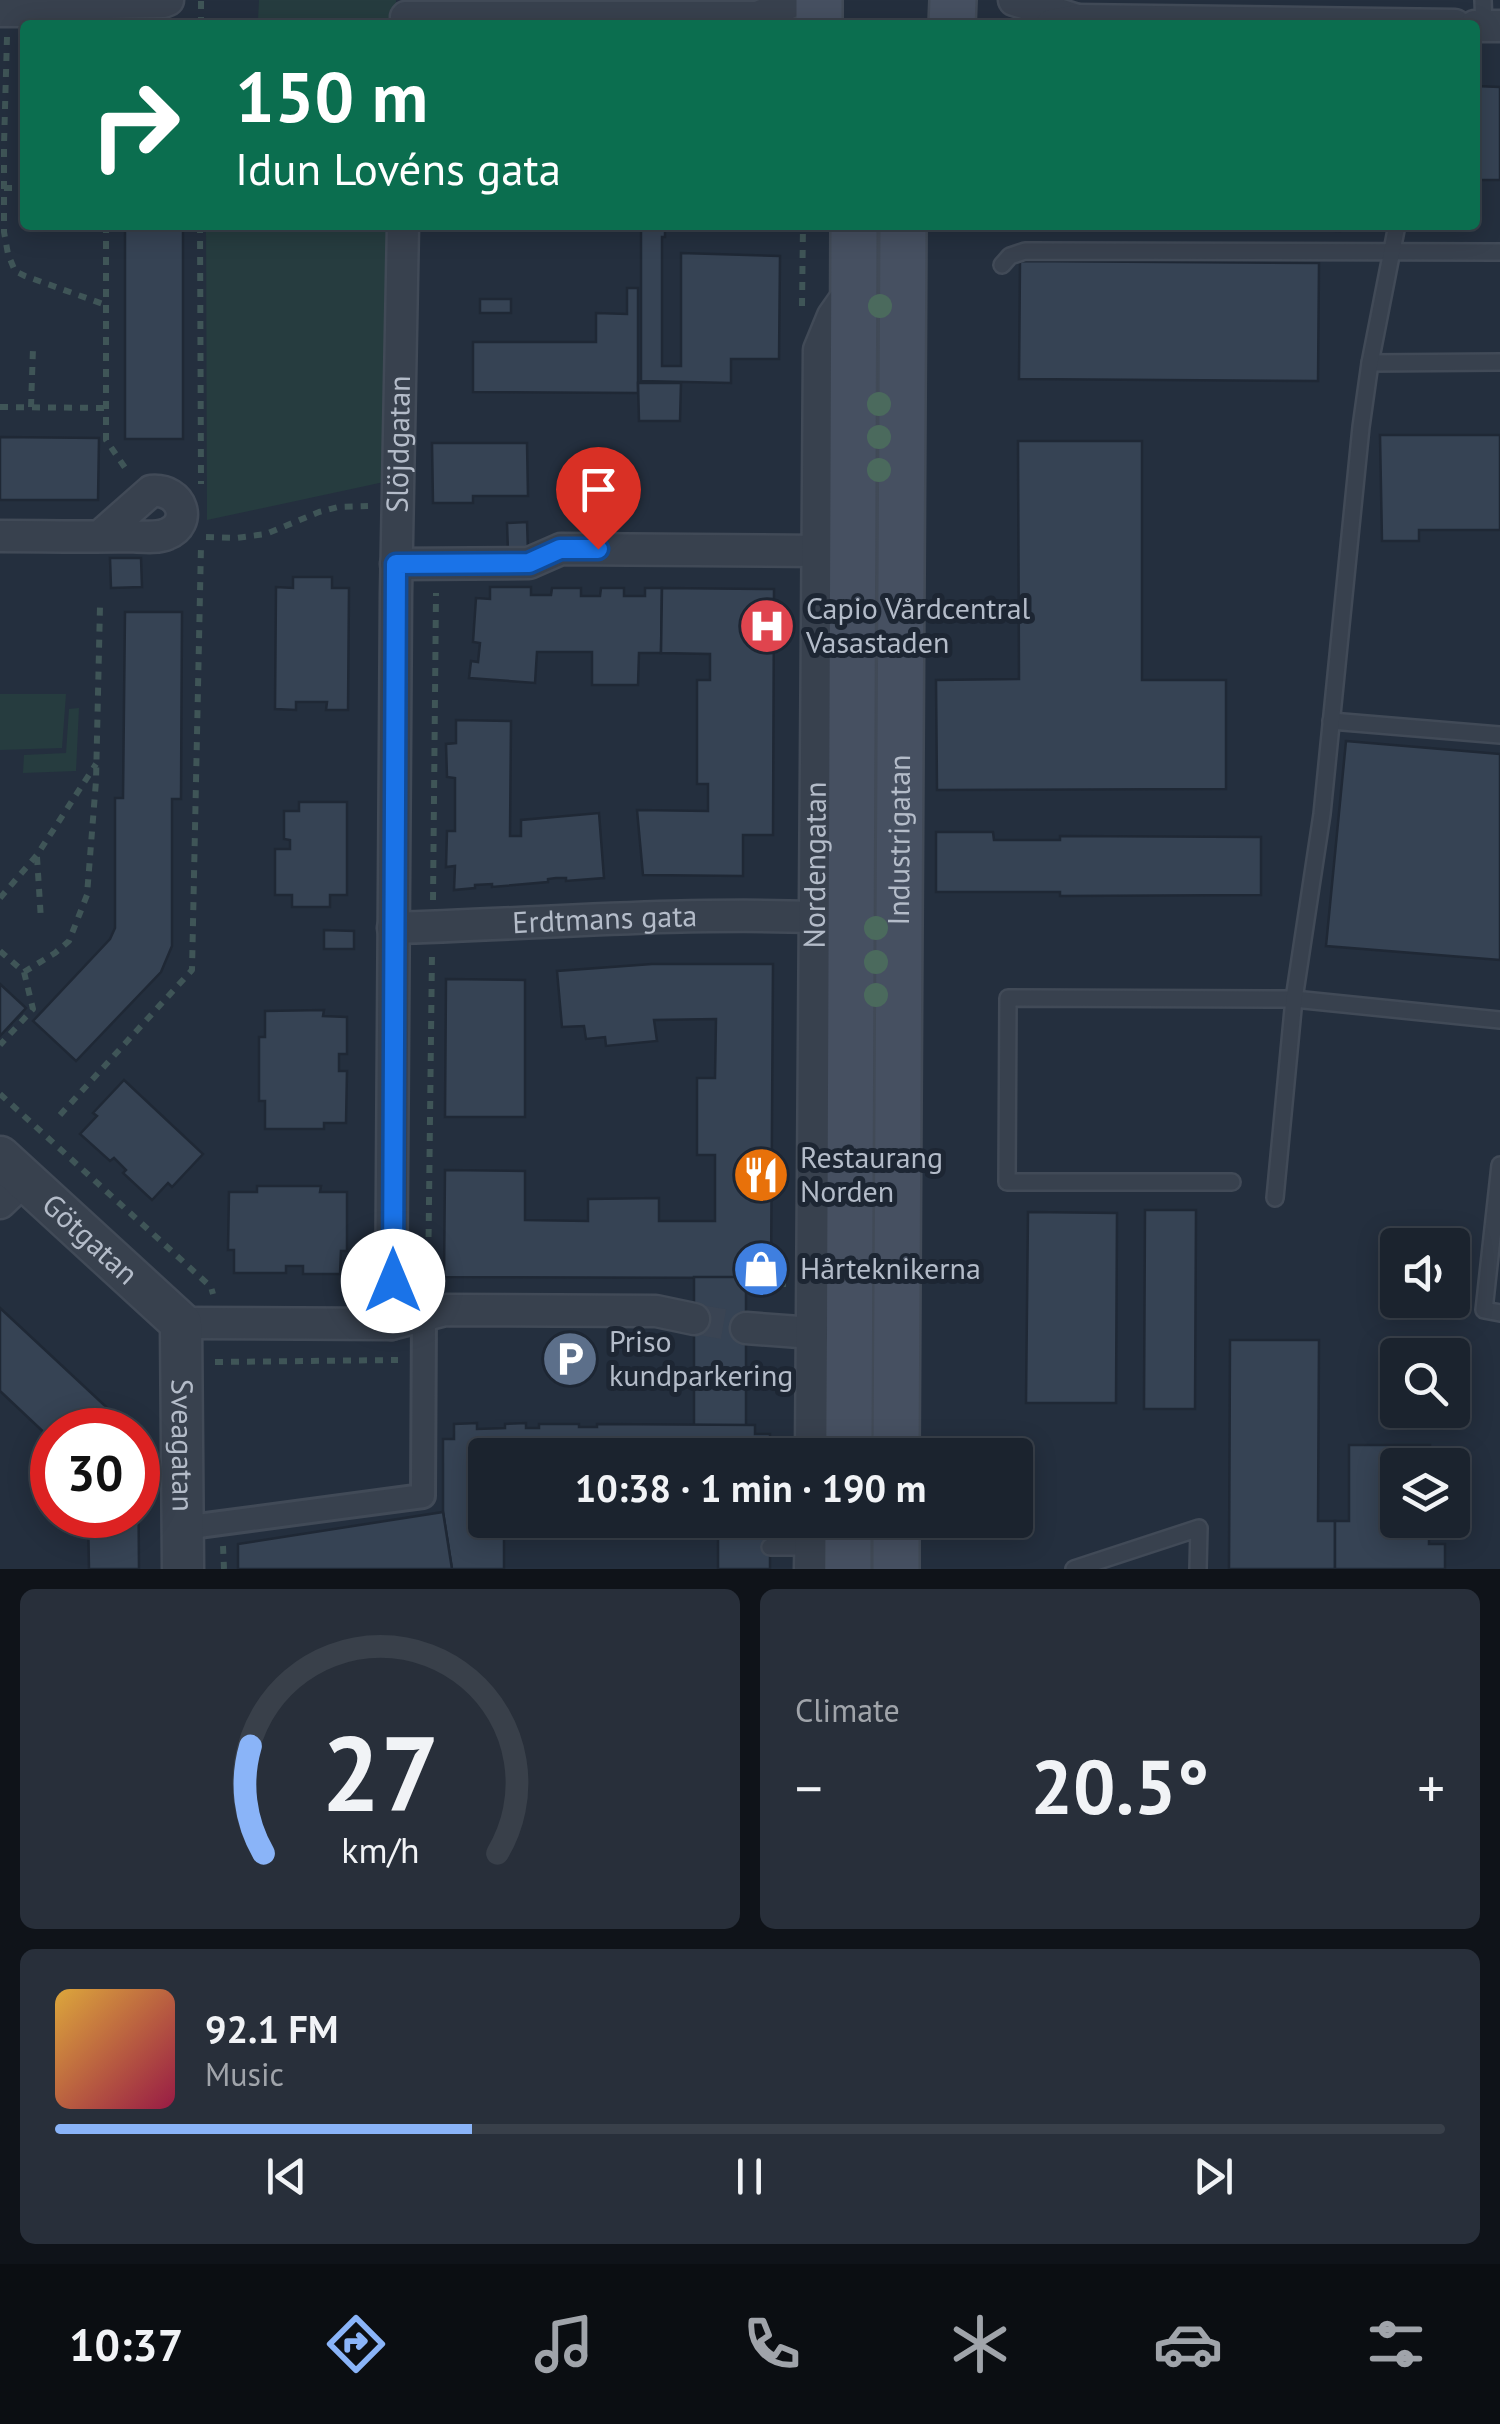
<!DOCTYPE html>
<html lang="en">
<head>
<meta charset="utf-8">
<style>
	body { margin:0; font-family:"PT Sans",sans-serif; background:#282f3a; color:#f1f3f6; height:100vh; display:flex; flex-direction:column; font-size:38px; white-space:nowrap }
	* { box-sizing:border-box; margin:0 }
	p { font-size:32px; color:#a0a4aa }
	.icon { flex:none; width:55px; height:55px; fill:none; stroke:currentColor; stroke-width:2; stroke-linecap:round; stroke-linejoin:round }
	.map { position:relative; height:1569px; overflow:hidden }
	.drawer { display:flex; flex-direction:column; gap:20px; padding:20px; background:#0f1319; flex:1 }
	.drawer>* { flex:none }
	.banner { position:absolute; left:20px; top:20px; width:1460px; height:210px; border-radius:10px; box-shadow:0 5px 25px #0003,0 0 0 2px #39404a; background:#0b6e4f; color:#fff; overflow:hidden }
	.tools { position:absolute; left:1380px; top:1228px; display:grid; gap:20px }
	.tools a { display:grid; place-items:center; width:90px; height:90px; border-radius:10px; background:#1b232e; box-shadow:0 5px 25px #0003,0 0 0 2px #39404a; font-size:50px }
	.speed { position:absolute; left:30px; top:1408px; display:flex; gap:20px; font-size:50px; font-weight:700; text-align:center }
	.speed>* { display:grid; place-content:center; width:130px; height:130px; border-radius:50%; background:#1b232e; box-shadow:0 5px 25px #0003,0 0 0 2px #39404a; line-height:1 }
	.speed .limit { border:15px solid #d22; background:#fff; color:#111 }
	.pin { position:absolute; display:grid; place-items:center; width:85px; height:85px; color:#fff; margin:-102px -42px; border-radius:50% 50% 50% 0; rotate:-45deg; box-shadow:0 0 10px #0007 }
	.pin .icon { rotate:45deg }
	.me { position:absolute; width:110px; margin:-55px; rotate:0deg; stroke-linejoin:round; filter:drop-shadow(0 0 8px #0008) }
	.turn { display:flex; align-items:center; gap:35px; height:210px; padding:0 50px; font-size:45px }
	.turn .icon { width:130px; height:130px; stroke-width:2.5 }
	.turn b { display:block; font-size:70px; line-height:85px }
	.big { font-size:75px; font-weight:800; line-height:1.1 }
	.drawer .card { flex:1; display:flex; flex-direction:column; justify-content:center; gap:15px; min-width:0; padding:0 35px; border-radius:15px; background:#282f3a }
	.drawer .dial { align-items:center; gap:0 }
	.dial svg { height:260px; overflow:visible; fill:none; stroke:#39404a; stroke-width:7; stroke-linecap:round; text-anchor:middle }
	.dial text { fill:#f1f3f6; stroke:none }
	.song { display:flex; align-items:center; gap:30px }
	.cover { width:120px; height:120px; border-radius:15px; background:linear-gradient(135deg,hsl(40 70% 55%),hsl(340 70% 35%)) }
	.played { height:10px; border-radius:5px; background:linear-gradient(90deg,#8ab4f8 30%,#39404a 30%) }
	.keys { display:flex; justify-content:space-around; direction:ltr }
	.heat { display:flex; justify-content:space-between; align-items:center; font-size:55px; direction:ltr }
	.drawer .tiles { flex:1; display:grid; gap:20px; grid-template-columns:1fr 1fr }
	.card:last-child { grid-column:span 2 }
	.trip { position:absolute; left:468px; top:1438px; width:565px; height:100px; border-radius:10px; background:#1b232e; box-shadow:0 5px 25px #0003,0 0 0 2px #39404a; font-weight:800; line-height:100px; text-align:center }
	.tabs { display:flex; height:160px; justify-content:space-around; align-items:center; background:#0b0e12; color:#a0a4aa }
	.tabs .icon { width:70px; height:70px }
	.tabs .on { color:#8ab4f8 }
	.tabs b { font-size:45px; color:#f1f3f6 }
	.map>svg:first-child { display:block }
	.park { fill:#263c3f }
	.building { fill:#364354; stroke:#1f2835; stroke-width:2.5 }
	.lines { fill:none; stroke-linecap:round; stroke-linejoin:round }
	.minor-tunnel { stroke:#3a4453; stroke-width:30; stroke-dasharray:30 15; stroke-linecap:butt }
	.service-casing { stroke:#414a57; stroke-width:20 }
	.pedestrian-casing { stroke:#414a57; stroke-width:28 }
	.minor-casing { stroke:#414a57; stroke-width:35 }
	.tertiary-casing { stroke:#414a57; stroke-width:45 }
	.secondary-casing { stroke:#414a57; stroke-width:50 }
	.path { stroke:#3f5557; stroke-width:6; stroke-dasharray:8 8; stroke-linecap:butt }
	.service { stroke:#38414e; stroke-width:15 }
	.pedestrian { stroke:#38414e; stroke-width:22 }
	.minor { stroke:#38414e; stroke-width:30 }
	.tertiary { stroke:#38414e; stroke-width:40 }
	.secondary { stroke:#465061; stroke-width:45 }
	.tree { fill:#4b6a5d }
	.route-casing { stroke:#114b97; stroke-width:25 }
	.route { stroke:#1a73e8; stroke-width:18 }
	.labels { text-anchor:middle; stroke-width:10; stroke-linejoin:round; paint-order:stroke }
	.street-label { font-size:30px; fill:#b4bcc9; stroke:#1d2633 }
	.poi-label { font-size:30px; fill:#b4bcc9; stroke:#1d2633; text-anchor:start }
</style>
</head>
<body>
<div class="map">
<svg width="1500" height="1569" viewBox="0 0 1500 1569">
	<rect width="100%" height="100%" fill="#242f3e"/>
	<g class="park">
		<polygon points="259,0 396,0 396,23 258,20"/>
		<polygon points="206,225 390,225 384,482 207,520"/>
		<polygon points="0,694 66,694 62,748 0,750"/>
		<polygon points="79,708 76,771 23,773 24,755 66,753 69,709"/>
	</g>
	<g class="building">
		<polygon points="1475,86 1500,87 1500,180 1475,180"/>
		<rect x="125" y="225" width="58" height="214"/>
		<polygon points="641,225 665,225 665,237 662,237 662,366 681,366 681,253 780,256 779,359 731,359 731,383 641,381"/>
		<polygon points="1129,225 1340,225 1340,231"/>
		<polygon points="1020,261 1319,263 1318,381 1019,379"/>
		<polygon points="627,288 638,288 638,393 473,392 473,342 596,342 596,313 627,314"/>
		<rect x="480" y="299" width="31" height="14"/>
		<polygon points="638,383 681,383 680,421 639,421"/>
		<polygon points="1380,435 1500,435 1500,530 1419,530 1419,541 1382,541"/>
		<polygon points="0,437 99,438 98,500 0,500"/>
		<polygon points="1018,441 1142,441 1142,680 1226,680 1226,789 937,790 936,680 1019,679"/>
		<polygon points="432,443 527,443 528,496 473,496 473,503 433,503"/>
		<polygon points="527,522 528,551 508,552 507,523"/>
		<polygon points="110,558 141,558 142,587 111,588"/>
		<polygon points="293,577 332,577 332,588 349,588 348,710 326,710 327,702 296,702 296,710 275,709 276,587 293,588"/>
		<polygon points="490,587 531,587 531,595 551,595 552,588 581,588 581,596 600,596 601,588 624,588 624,596 645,596 645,588 662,588 661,653 639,653 638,685 592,685 592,652 537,652 535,683 469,678 471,661 478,662 480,643 473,642 476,598 490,599"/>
		<polygon points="662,588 774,589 773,835 743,835 743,876 643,875 637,810 708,811 708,784 697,784 697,680 710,680 710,654 661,653"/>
		<polygon points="125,612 182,612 181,799 172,799 172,946 161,972 76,1061 33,1021 110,939 115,928 115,798 123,798"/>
		<polygon points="456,720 511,721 510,836 521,836 521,820 599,813 604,878 566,881 566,878 556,878 548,879 548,882 492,887 492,884 475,885 475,888 454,890 455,866 446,867 447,831 455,831 455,778 447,777 446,744 456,743"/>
		<polygon points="1346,741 1500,754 1500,960 1326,946"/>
		<polygon points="299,802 347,802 347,895 330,895 330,907 292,907 292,895 275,895 275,849 290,849 290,840 284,839 284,811 299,811"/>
		<polygon points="936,832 993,832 994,840 1060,840 1060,836 1261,837 1261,895 1060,896 1060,892 936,892"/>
		<polygon points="324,930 354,931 354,949 324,949"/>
		<polygon points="652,964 773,964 771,1278 444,1277 445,1170 525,1171 525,1220 588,1221 588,1199 659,1198 659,1221 715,1221 715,1155 697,1155 697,1078 715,1078 716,1019 654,1020 657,1041 606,1046 605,1037 586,1039 584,1026 562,1027 557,971"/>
		<polygon points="446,979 525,980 525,1117 445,1117"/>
		<polygon points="0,984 26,1008 0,1036"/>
		<polygon points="324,1010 323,1016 347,1017 347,1054 339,1054 339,1071 347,1071 346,1123 324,1123 324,1129 265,1129 265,1101 259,1101 259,1037 265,1037 265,1011"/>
		<polygon points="124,1080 203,1154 172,1187 168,1183 152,1200 123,1173 126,1170 114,1158 110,1161 80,1134 97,1116 93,1113"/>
		<polygon points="257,1186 321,1186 320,1192 347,1192 347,1251 341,1251 340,1274 303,1274 303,1266 286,1266 286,1273 234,1273 234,1250 228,1250 229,1192 257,1192"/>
		<polygon points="1145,1210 1196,1210 1195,1409 1144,1409"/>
		<polygon points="1028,1212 1117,1213 1116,1403 1026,1403"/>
		<polygon points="694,1277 746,1277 746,1426 694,1425"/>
		<polygon points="0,1308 14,1321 131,1430 52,1430 52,1440 0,1391"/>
		<polygon points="1230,1340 1319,1340 1318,1521 1335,1521 1335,1569 1229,1569"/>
		<polygon points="477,1423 477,1429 505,1428 505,1424 526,1423 526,1428 539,1428 539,1424 579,1424 579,1427 597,1427 597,1424 755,1425 755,1434 770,1434 770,1455 485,1455 485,1520 504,1520 504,1569 452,1569 443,1512 443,1439 454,1439 454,1424"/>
		<polygon points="138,1440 139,1569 89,1569 88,1515 138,1515"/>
		<polygon points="1349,1445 1430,1445 1430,1465 1398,1465 1398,1520 1429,1520 1429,1544 1445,1544 1445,1569 1335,1569 1335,1521 1349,1521"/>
		<polygon points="443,1512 452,1569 238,1569 238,1544"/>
		<rect x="718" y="1520" width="52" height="49"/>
		<polygon points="935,1520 1006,1520 1006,1532 935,1533"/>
	</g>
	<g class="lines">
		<polyline class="minor-tunnel" points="694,1319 746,1328"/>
		<g class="service-casing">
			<g id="service">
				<polyline points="1483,0 1484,26"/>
				<polyline points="1002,265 1010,256 1025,251 1500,252"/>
				<polyline points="1370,363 1500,362"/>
				<polyline points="1331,721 1500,735"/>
				<polyline points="1500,1165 1484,1310 1500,1313"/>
				<polyline points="1232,1182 1007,1182 1008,998 1294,999 1500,1020"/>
				<polyline points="1275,1198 1294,999 1322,814 1361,427 1370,363 1397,225"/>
				<polyline points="770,1547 810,1547"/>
				<polyline points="1074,1569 1199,1528 1198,1569"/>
			</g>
		</g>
		<g class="pedestrian-casing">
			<polyline id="pedestrian" points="183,1528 423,1496 424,1316"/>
		</g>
		<g class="minor-casing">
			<g id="minor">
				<polyline points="1014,0 1074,19"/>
				<polyline points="0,11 70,11 86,10 107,3 163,2 168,0"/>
				<polyline points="406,17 758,17 796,0"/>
				<polyline points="1051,25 1077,20 1455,25"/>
				<polyline points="1475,26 1500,26"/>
				<path d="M0,536C42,536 85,537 127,536C139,536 156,539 167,534C193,524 183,488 151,491L100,536"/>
				<polyline points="396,564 529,563 561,549 819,551"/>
				<path id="s1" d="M393,928C534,924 674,912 815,917"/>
				<polyline points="0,1203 24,1180"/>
				<polyline points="181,1323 391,1324 445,1310 656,1311 694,1319"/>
				<path id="s2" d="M391,1324L396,594L403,225"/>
				<polyline points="746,1328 813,1333"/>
				<path id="s3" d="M811,1455L819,350L833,316L852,289"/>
				<polyline points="810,1569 811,1520"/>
			</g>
		</g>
		<g class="tertiary-casing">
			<g id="tertiary">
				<path id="s4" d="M0,1157L181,1323L183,1569"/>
			</g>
		</g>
		<g class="secondary-casing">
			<g id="secondary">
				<polyline points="819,25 819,0"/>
				<polyline points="952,25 953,0"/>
				<polyline points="849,1455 854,225"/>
				<path id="s5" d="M896,1455L903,225"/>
				<polyline points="848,1569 848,1520"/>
				<polyline points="896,1569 896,1520"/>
			</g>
		</g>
		<g class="path">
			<polyline points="201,25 201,1"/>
			<polyline points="7,37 4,145 4,232 8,254 15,271 25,276 106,305"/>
			<polyline points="4,188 18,188"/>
			<polyline points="106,225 106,440 128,472"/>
			<polyline points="200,225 201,484"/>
			<polyline points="802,306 803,225"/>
			<polyline points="0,407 105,408"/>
			<polyline points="31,407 33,348"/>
			<polyline points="206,537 236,538 266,534 319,512 338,507 368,506"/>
			<polyline points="37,857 41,920"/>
			<polyline points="0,898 37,855 96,764"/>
			<polyline points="433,900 436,593"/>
			<polyline points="0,951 24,972 33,1009 0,1045"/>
			<polyline points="24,972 55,953 69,941 87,895 96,781 100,606"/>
			<polyline points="0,1094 211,1287 213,1294"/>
			<polyline points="60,1115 192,970 201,546"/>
			<polyline points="746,1283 786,1284"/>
			<polyline points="428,1285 432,953"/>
			<polyline points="215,1362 398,1360"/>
			<polyline points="223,1546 224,1569"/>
		</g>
		<use href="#service" class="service"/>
		<use href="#pedestrian" class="pedestrian"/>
		<use href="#minor" class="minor"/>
		<use href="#tertiary" class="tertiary"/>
		<use href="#secondary" class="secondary"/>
	</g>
	<g class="tree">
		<circle cx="880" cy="306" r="12"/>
		<circle cx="879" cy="404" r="12"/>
		<circle cx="879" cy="437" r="12"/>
		<circle cx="879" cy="470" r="12"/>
		<circle cx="876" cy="928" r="12"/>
		<circle cx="876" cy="962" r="12"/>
		<circle cx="876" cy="995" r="12"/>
	</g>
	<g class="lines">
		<g class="route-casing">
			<polyline id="route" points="393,1281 396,564 529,563 560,549 598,549"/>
		</g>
		<use href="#route" class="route"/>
	</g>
	<defs>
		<g id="hospital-disc" transform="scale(2.875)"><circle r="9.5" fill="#e0444e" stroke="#1d2633"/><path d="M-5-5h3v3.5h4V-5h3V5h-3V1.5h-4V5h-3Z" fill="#fff"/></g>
		<g id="restaurant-disc" transform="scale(2.875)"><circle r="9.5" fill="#e8710a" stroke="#1d2633"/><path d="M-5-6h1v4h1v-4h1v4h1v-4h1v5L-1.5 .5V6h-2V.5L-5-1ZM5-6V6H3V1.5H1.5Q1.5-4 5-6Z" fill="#fff"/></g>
		<g id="shop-disc" transform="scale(2.875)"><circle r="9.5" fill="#3f7fe0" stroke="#1d2633"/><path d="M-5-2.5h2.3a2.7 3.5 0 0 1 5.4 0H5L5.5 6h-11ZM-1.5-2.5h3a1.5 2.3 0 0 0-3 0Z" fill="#fff"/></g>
		<g id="parking-disc" transform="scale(2.875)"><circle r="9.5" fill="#5c6f8a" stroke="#1d2633"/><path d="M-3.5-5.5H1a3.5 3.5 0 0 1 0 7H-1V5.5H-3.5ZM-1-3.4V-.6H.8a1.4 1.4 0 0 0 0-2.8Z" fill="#fff"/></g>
	</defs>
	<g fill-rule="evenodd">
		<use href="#hospital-disc" x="767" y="626"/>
		<use href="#restaurant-disc" x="761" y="1175"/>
		<use href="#shop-disc" x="761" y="1269"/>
		<use href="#parking-disc" x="570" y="1359"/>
	</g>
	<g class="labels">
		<g class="street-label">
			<text dy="10" stroke="none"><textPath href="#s2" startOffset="880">Slöjdgatan</textPath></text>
			<text dy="10" stroke="none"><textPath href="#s5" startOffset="615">Industrigatan</textPath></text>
			<text dy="10" stroke="none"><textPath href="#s3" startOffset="590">Nordengatan</textPath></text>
			<text dy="10" stroke="none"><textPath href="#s1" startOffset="212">Erdtmans gata</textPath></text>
			<text dy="10" stroke="none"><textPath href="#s4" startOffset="122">Götgatan</textPath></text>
			<text dy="10" stroke="none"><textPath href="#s4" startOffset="368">Sveagatan</textPath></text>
		</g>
		<g class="poi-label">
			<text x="806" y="619">Capio Vårdcentral<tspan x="806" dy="34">Vasastaden</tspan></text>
			<text x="800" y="1168">Restaurang<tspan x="800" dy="34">Norden</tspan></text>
			<text x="800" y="1279">Hårteknikerna</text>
			<text x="609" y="1352">Priso<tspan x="609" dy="34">kundparkering</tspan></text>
		</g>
	</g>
</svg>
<div class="tools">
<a><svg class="icon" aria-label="sound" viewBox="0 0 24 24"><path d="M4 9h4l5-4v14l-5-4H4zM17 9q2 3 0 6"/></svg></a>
<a><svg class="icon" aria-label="search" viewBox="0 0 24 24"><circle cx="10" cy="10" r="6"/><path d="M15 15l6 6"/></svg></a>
<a><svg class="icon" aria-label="layers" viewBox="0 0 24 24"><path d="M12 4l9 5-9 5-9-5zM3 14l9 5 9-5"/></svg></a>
</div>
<div class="speed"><div class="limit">30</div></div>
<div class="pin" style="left:598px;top:549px;background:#d93025"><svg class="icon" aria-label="arrive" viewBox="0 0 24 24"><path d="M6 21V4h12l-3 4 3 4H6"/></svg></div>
<svg class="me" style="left:393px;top:1281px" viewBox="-20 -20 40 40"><circle r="19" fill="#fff"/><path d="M0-13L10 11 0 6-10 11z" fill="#1a73e8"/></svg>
<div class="trip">10:38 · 1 min · 190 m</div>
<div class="banner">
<div class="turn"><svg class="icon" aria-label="right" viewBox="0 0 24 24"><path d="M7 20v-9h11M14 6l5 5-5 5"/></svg><div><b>150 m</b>Idun Lovéns gata</div></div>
</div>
</div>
<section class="drawer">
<div class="tiles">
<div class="card dial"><svg viewBox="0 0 100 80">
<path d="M14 69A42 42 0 1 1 86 69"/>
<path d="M14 69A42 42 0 0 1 10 36" stroke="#8ab4f8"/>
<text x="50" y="56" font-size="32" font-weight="700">27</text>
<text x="50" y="72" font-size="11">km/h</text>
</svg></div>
<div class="card"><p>Climate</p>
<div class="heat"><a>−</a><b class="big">20.5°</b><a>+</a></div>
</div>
<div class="card">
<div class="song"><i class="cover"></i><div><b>92.1 FM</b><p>Music</p></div></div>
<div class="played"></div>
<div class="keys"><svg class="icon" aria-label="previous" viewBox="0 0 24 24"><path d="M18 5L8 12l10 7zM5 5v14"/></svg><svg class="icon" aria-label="pause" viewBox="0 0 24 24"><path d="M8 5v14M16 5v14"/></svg><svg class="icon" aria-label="next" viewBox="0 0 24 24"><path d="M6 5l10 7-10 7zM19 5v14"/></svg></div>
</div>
</div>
</section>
<nav class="tabs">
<b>10:37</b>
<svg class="icon on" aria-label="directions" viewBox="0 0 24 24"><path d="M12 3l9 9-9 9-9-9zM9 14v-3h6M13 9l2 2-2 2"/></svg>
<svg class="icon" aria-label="music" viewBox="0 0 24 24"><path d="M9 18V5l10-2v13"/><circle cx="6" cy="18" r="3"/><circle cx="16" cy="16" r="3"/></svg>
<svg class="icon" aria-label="phone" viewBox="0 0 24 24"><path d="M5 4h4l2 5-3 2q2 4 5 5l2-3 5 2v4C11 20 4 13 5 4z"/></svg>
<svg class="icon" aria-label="climate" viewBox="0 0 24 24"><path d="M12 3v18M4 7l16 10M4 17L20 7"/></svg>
<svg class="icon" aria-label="car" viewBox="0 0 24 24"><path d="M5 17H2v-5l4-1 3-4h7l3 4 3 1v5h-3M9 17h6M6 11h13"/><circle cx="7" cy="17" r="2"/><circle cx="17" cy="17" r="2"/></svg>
<svg class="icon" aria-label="filters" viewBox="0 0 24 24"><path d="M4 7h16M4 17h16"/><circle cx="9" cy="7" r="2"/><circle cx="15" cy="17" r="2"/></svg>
</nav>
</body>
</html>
